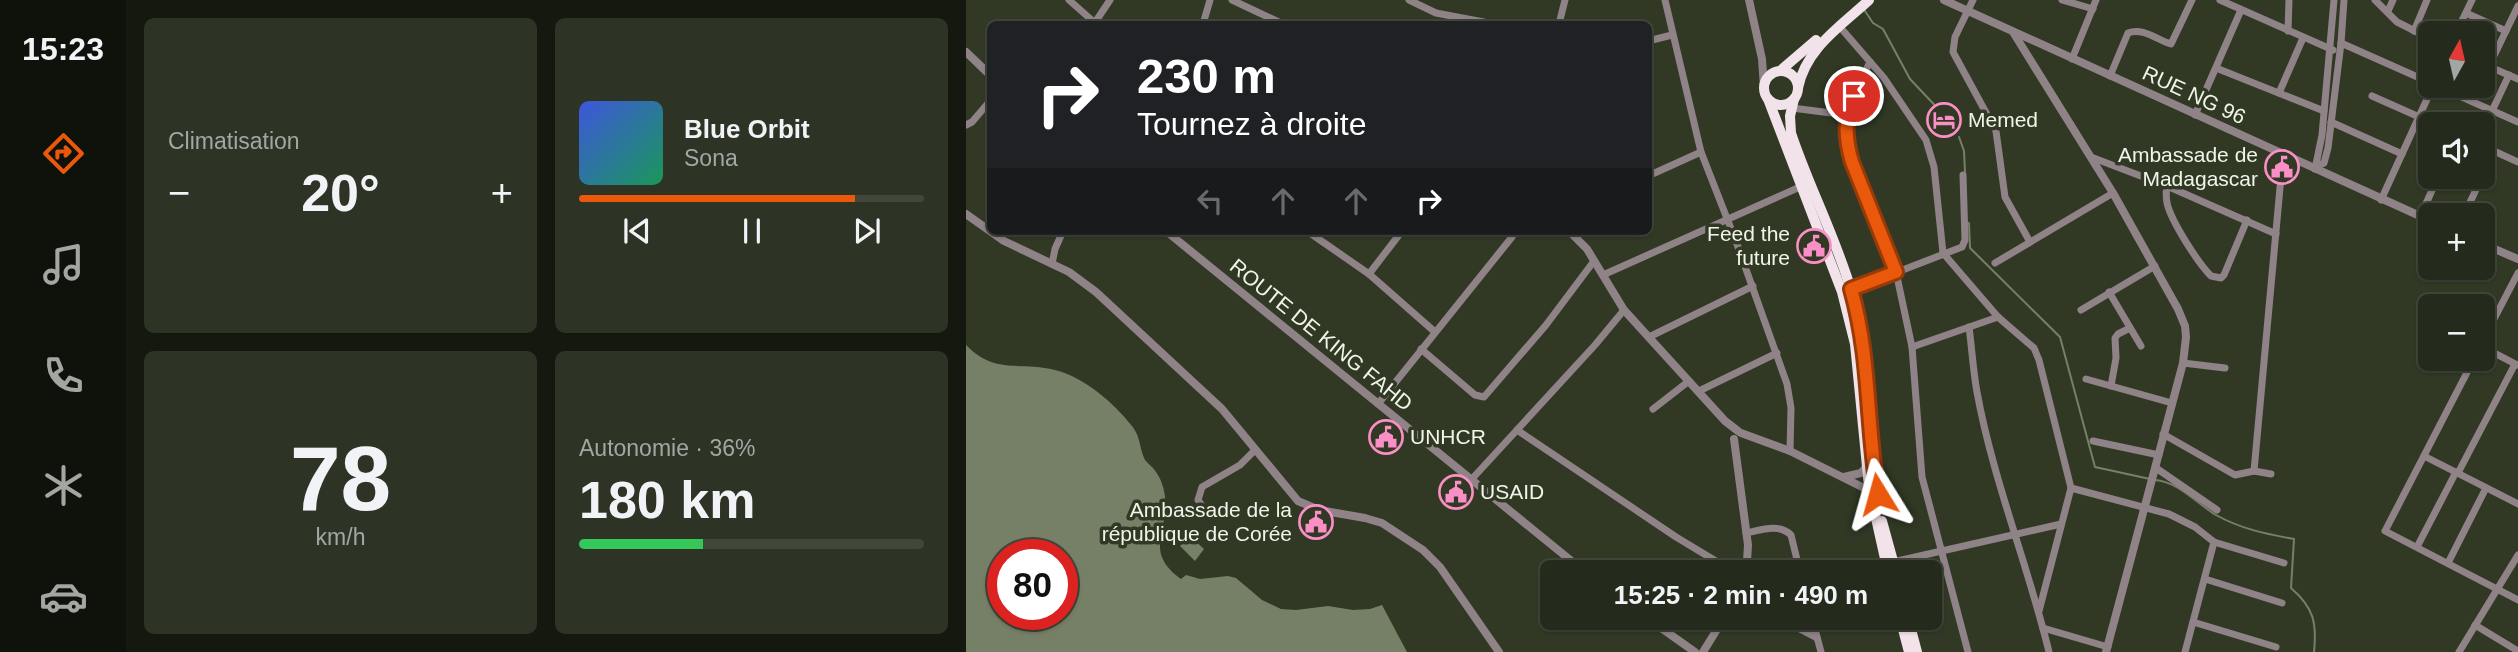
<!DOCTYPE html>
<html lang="fr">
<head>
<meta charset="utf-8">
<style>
	body { margin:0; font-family:Arial,sans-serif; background:#2d3325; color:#f1f3f6; height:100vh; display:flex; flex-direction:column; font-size:26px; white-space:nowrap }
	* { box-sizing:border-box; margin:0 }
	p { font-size:23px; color:#a3a7a3 }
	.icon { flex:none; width:38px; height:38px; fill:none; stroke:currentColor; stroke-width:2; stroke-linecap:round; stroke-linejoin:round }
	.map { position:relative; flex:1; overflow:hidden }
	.panel { display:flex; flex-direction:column; gap:18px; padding:18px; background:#14180f; width:840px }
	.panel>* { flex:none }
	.banner { position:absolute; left:21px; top:21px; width:665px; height:214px; border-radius:10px; box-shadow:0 2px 5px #0004,0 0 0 2px #42473b; background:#202124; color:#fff; overflow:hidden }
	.needle { width:46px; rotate:8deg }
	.buttons { position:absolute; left:1452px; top:21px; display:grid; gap:14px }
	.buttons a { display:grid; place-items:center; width:77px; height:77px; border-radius:10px; background:#252b1c; box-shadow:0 2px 5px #0004,0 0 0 2px #42473b; font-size:35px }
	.speed { position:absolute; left:21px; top:539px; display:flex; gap:14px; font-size:35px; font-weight:700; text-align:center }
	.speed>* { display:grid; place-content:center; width:91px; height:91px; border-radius:50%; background:#252b1c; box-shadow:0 2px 5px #0004,0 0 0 2px #42473b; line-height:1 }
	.speed .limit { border:10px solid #d22; background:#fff; color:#111 }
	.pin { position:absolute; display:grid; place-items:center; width:60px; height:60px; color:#fff; margin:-30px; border:4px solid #fff; border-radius:50%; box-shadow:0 2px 7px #0007 }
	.me { position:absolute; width:77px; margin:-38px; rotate:352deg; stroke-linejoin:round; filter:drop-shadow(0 0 5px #0008) }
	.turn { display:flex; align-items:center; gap:24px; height:147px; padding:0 35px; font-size:32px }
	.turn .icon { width:91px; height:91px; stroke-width:2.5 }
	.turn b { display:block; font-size:49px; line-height:60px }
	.lanes { display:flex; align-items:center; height:66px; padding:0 35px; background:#0003; justify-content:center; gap:35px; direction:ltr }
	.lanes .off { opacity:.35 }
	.big { font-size:52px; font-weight:700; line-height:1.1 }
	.panel .widget { flex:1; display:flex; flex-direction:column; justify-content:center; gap:10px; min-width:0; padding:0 24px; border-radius:10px; background:#2d3325 }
	.panel .dial { align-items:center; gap:0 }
	.dial b { font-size:91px; line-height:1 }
	.song { display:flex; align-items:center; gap:21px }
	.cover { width:84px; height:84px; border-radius:10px; background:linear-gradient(135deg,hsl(230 70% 55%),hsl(150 70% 35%)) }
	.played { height:7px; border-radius:4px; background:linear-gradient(90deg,#ea580c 80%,#42473b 80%) }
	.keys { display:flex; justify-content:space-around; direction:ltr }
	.heat { display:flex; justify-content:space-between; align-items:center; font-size:38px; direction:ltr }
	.charge { height:10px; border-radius:5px; background:linear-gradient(90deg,#34c759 36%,#42473b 0) }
	.panel .tiles { flex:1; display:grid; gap:18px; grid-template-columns:repeat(2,1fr) }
	.trip { position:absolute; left:574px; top:560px; width:402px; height:70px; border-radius:10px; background:#252b1c; box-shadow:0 2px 5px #0004,0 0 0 2px #42473b; font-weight:700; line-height:70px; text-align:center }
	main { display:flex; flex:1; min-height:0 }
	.dock { display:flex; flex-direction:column; width:126px; justify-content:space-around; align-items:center; background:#0f110b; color:#a3a7a3 }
	.dock .icon { width:49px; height:49px }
	.dock .selected { color:#ea580c }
	.dock b { font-size:32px; color:#f1f3f6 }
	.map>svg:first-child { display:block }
	.water { fill:#758066; fill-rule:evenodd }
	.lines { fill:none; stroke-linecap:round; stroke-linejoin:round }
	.stream { stroke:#758066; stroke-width:2 }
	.minor { stroke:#8f8388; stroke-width:7 }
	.tertiary { stroke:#8f8388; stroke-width:8 }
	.trunk { stroke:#f2e2ea; stroke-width:10 }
	.route-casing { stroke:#983908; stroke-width:18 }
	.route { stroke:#ea580c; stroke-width:12 }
	.labels { text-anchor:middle; stroke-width:7; stroke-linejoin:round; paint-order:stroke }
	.street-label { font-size:21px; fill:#eff5e8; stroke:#313925 }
	.poi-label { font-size:21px; fill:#eff5e8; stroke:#313925; text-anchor:start }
</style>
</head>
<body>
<main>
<nav class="dock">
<b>15:23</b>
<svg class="icon selected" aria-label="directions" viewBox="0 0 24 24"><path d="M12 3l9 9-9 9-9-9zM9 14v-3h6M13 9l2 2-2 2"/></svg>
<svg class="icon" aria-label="music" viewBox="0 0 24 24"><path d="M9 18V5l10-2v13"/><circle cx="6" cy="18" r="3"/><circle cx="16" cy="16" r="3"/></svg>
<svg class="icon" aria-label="phone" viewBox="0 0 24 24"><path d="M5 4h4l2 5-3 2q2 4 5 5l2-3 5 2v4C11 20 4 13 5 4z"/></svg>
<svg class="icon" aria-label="climate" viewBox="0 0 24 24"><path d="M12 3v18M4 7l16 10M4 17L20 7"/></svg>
<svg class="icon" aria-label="car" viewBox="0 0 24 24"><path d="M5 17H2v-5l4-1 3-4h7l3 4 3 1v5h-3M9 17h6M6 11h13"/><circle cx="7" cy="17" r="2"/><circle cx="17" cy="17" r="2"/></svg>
</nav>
<section class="panel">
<div class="tiles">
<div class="widget"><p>Climatisation</p>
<div class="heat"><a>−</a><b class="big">20°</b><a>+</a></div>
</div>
<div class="widget">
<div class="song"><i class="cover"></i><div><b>Blue Orbit</b><p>Sona</p></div></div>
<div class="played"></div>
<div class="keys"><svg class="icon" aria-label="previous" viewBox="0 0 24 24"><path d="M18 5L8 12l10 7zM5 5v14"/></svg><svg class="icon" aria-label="pause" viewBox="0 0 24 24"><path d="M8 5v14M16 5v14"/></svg><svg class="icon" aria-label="next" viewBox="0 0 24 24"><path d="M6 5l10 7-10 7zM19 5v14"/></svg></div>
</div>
<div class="widget dial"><b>78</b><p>km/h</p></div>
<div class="widget"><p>Autonomie · 36%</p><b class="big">180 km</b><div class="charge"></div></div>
</div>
</section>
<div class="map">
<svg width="1552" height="652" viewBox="0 0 1552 652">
	<rect width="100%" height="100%" fill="#313925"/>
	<g class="water">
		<path d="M0,345C29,375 53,361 89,370C118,377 148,403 166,426C175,437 173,448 179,460C182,464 187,467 190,472C195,479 198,488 199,497C203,533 177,551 215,579L220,575L234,579L262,576L270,578L296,600L315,609L330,610L362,606L387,610L404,609L416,605L441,652H0ZM37,555H96V614H37Z"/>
		<polygon points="224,536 238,549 229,561 214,546"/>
	</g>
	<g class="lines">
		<g class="stream">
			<polyline points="899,11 907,23 917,29 944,79 977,114"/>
			<polyline points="993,137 998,151 999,172"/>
			<polyline points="1003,223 1004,248 1094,337 1129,467 1184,479"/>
			<path d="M1189,480C1213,482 1230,503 1250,515C1275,529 1300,534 1328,539L1325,588C1348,608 1351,623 1348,652"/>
		</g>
		<g class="minor">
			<polyline points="103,0 129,23"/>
			<polyline points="266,0 317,24"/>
			<polyline points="443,0 470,13 528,24"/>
			<polyline points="699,0 735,152 771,244 821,384 825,408 824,451"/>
			<polyline points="1007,0 989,37 987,52 1030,131 1039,197 1064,242"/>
			<polyline points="1096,0 1127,9"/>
			<polyline points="1254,0 1367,50"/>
			<polyline points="1409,0 1431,22 1465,39"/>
			<polyline points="1422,11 1427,0"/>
			<polyline points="1500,13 1540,31"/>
			<polyline points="128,24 144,0"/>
			<polyline points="237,24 244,0"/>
			<polyline points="593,24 599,0"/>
			<polyline points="874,27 918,78 960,140 968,167 977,253 1032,317 1068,348 1073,360 1105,488 1073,611"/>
			<polyline points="1322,31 1323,0"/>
			<polyline points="1448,31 1461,0"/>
			<polyline points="1490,33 1506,0"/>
			<polyline points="682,41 706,35"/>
			<polyline points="1375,43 1465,83"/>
			<polyline points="1106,59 1130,0"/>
			<polyline points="1517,64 1552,79"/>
			<polyline points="1523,66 1552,6"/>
			<polyline points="1250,68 1358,111"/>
			<path d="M1144,76L1162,33C1177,27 1191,40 1205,44L1226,0"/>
			<polyline points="1471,86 1552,122"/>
			<polyline points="1313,93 1337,38"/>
			<polyline points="1406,96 1469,124"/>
			<polyline points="826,108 881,115 880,137 886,162 930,272 946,347 956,477 1002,652"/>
			<polyline points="1526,111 1543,75"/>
			<polyline points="881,115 894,82 904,62"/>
			<polyline points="1229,115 1275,10"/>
			<polyline points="1365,122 1436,154"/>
			<polyline points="0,125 6,122 24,101"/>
			<polyline points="1517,146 1552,162"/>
			<polyline points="1125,157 1201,186 1310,234"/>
			<polyline points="1349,167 1358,163 1362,148 1375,43 1378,0"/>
			<polyline points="1349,169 1356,135 1368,0"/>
			<polyline points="1517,173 1527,151"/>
			<polyline points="682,176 735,152"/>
			<path d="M1201,186C1200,191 1200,197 1201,203C1205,221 1232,263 1245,276L1255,278L1258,275L1281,220"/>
			<polyline points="1415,200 1467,86"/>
			<polyline points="1498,215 1516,177"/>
			<polyline points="1454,217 1472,177"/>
			<polyline points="341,231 403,274 469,332"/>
			<polyline points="1029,263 1147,193"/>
			<polyline points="86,264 89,249 97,231"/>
			<polyline points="403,274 436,231"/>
			<polyline points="637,275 836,186"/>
			<polyline points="885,290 996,247 999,240 997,175"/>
			<polyline points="1143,292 1175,346"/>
			<polyline points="1115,310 1189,266"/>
			<path d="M1003,327C1006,349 1007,370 1011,392C1027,480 1062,565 1083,652"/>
			<polyline points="683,337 787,286"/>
			<polyline points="1517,340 1552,273"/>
			<polyline points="946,347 1032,317"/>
			<polyline points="1517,347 1551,365"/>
			<polyline points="455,349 509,395 518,397 580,325 628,261"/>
			<polyline points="1508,359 1419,531 1552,600"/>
			<polyline points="1217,363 1259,368"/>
			<polyline points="1120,379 1206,403"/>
			<polyline points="1145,386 1150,358 1149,338 1152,334 1164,328"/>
			<polyline points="733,391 811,353"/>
			<polyline points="412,404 546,237 549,231"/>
			<polyline points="687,409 723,381"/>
			<polyline points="551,430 710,537 768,572"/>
			<polyline points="1197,434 1269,475 1288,471 1305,474"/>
			<polyline points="1127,441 1193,455"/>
			<polyline points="1458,456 1552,504"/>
			<polyline points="1190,468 1251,510"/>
			<polyline points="1288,471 1317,155"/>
			<polyline points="1492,473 1549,364"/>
			<polyline points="505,480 629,345 658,310"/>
			<polyline points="1105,488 1203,514 1229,527 1248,542 1318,563"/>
			<polyline points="237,507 232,500 236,487 274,465 289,450"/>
			<path d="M780,533C795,530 813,523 825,535L834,572"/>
			<polyline points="1451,547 1490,472"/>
			<polyline points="927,562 1095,524"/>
			<polyline points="1482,563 1520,488"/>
			<polyline points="1239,579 1316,603"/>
			<polyline points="813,618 851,638"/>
			<polyline points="846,618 855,652"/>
			<polyline points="1227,622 1310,647"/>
			<polyline points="1509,625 1552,651"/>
			<polyline points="1077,628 1142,647"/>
			<polyline points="1219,652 1248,542"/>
			<polyline points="1493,652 1552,555"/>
		</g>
		<g class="tertiary">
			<polyline points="783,0 796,59 798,87"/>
			<polyline points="978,0 1465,221"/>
			<polyline points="1047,32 1147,193 1212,309 1219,326 1220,337 1217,363 1140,652"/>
			<polyline points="0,52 24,75"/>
			<polyline points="0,214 38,241 103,272 130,292 256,409 332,501 353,510 399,518 416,523 457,550 474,567 533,652"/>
			<polyline points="200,231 619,572"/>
			<polyline points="603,231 621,249 658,310 759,421 772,431"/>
			<polyline points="1517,244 1552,259"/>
			<polyline points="775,433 824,451 904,491"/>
			<polyline points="768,439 782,545 781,561 777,572"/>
			<polyline points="878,477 895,473 900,467"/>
			<polyline points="681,618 729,652"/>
			<polyline points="737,652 758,618"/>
		</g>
		<g class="trunk">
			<circle cx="815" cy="88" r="17"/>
			<polyline points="814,71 850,40"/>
			<path d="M832,88C840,48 875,26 903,0"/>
			<polyline points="802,99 876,292 889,344 903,487 922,572"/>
			<path d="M828,99L824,116L825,133C843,187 870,238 886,293C898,333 902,373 904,415"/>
			<polyline points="916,521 930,572"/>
			<polyline points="934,618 943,652"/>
			<polyline points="942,618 951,652"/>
		</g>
	</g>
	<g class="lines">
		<g class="route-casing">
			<path id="route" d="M888,96C878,119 879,138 886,162L930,272L885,289C905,359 900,424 912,494"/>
		</g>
		<use href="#route" class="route"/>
	</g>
	<defs>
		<g id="hotel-ring" transform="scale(1.75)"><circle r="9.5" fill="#313925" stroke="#fa8fc6" stroke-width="1.5"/><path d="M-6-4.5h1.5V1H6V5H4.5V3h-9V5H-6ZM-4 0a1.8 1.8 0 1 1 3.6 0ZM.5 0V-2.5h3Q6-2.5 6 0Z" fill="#fa8fc6"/></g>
		<g id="civic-ring" transform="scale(1.75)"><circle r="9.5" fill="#313925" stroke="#fa8fc6" stroke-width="1.5"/><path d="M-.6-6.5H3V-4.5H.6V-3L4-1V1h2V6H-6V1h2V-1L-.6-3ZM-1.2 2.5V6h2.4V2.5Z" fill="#fa8fc6"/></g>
	</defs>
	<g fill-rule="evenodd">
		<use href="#hotel-ring" x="978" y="120"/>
		<use href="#civic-ring" x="1316" y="167"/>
		<use href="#civic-ring" x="848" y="246"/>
		<use href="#civic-ring" x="420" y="437"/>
		<use href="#civic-ring" x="490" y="492"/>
		<use href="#civic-ring" x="350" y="522"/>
	</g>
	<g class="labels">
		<g class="street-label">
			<text transform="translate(1228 95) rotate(25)" y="7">RUE NG 96</text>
			<text transform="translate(355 335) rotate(39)" y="7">ROUTE DE KING FAHD</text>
		</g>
		<g class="poi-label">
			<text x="1002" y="127">Memed</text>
			<text x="1292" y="162" text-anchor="end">Ambassade de<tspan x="1292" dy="24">Madagascar</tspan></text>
			<text x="824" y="241" text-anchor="end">Feed the<tspan x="824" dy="24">future</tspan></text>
			<text x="444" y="444">UNHCR</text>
			<text x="514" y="499">USAID</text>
			<text x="326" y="517" text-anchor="end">Ambassade de la<tspan x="326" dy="24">république de Corée</tspan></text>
		</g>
	</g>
</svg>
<div class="buttons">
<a><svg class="needle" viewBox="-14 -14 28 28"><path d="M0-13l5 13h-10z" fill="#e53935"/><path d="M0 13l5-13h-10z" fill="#a3a7a3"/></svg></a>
<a><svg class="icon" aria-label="sound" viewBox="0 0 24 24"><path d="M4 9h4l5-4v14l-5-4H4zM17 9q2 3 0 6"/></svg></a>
<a>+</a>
<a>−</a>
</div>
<div class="speed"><div class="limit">80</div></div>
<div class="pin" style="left:888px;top:96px;background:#d93025"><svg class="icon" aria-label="arrive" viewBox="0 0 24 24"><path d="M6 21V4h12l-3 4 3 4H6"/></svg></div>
<svg class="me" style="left:912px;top:494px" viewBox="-20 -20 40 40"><path d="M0-17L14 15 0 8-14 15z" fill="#ea580c" stroke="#fff" stroke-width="4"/></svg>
<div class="trip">15:25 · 2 min · 490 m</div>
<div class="banner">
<div class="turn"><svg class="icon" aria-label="right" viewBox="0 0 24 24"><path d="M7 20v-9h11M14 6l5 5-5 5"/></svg><div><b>230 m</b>Tournez à droite</div></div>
<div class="lanes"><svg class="icon off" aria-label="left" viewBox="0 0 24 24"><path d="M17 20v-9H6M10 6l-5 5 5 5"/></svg><svg class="icon off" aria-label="ahead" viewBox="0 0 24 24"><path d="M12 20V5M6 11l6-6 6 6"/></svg><svg class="icon off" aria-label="ahead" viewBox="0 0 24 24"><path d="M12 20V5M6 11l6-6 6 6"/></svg><svg class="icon" aria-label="right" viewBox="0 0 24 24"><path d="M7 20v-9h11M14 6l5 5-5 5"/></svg></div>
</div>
</div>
</main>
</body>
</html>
